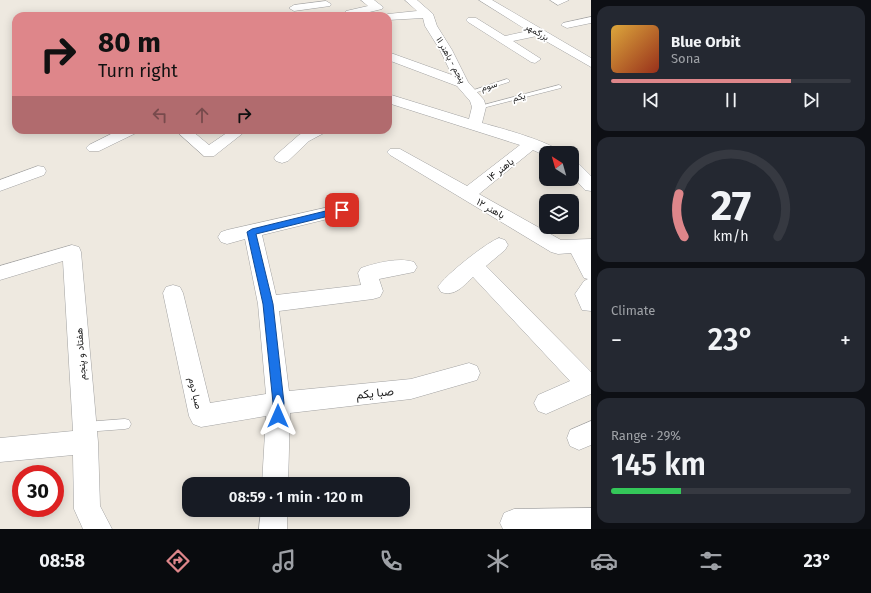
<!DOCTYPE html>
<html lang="en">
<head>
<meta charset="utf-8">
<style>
	body { margin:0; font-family:"Fira Sans",Vazirmatn,sans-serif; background:#242831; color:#f1f3f6; height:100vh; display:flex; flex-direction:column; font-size:15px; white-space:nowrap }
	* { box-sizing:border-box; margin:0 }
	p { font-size:13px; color:#9ea1a6 }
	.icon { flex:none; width:22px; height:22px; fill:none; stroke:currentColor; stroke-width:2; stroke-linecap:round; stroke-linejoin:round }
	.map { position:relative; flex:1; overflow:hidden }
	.side { display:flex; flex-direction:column; gap:6px; padding:6px; background:#0d0f14; width:280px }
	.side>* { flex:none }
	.hud { position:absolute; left:12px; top:12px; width:380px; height:122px; border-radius:12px; box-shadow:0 2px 10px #0003; background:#de868a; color:#111; overflow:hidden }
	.needle { width:26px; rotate:323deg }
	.fabs { position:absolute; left:539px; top:146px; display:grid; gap:8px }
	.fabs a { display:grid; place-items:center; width:40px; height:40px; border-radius:8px; background:#171b24; box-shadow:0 2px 10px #0003; font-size:20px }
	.speed { position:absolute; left:12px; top:465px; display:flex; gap:8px; font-size:20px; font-weight:700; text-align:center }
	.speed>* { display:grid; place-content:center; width:52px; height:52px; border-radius:50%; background:#171b24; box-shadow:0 2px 10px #0003; line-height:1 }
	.speed .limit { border:6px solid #d22; background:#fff; color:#111 }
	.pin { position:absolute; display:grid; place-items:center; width:34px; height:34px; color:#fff; margin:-17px; border-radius:8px; box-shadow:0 2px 6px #0006 }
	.me { position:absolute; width:44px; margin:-22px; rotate:0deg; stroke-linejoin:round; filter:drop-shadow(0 0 3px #0008) }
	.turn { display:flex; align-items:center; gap:14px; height:84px; padding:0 20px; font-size:18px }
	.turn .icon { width:52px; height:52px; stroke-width:2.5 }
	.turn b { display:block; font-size:28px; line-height:34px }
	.lanes { display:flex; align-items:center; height:38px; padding:0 20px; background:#0003; justify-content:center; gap:20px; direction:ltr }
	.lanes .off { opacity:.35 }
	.big { font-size:30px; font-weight:600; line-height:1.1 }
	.side .widget { flex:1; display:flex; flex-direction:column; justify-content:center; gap:6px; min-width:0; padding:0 14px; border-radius:12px; background:#242831 }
	.side .dial { align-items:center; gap:0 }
	.dial svg { height:104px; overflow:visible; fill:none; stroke:#363941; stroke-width:7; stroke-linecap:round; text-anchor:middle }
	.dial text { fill:#f1f3f6; stroke:none }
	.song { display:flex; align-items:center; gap:12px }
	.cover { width:48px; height:48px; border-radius:6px; background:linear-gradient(135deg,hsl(40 70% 55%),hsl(10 70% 35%)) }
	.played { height:4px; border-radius:2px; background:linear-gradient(90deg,#de868a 75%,#363941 75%) }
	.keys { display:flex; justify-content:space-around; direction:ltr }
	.heat { display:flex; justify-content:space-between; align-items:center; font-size:22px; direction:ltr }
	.charge { height:6px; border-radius:3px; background:linear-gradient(90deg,#34c759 29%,#363941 0) }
	.trip { position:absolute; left:182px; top:477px; width:228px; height:40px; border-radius:12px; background:#171b24; box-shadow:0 2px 10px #0003; font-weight:600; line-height:40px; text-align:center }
	.dock { display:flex; height:64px; justify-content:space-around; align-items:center; background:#090b0e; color:#9ea1a6 }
	.dock .icon { width:28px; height:28px }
	.dock .current { color:#de868a }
	.dock b { font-size:18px; color:#f1f3f6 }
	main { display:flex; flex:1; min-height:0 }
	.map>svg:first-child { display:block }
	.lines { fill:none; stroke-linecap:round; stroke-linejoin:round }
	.service-casing { stroke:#a2a2a2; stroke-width:1 }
	.minor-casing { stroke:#a2a2a2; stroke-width:1 }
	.service { fill:#fff; fill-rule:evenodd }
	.minor { fill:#fff; fill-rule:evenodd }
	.route { fill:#1a73e8; stroke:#114b97 }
	.labels { text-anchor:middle; stroke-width:3.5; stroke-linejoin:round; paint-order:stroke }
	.far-street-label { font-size:9px; fill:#1b1b1b; stroke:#fff }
	.street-label { font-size:10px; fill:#1b1b1b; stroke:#fff }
	.near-street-label { font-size:12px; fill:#1b1b1b; stroke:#fff }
</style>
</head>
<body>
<main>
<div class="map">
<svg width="591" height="529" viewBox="0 0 591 529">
	<rect width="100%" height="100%" fill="#eee9e0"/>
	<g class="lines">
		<g class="service-casing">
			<g id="service">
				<polygon points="507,79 509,80 509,82 471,94 468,92"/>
				<polygon points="559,85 561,86 561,88 479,109 476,107"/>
				<polygon points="125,419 129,420 131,424 129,428 125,429 85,432 81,431 79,427 81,423 85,422"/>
			</g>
		</g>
		<g class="minor-casing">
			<g id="minor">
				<polygon points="361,0 374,0 383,7 382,9 357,15 358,16 346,16 345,13 346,11 368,6"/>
				<path d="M405,0H417L433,14L437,26L452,50L468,82L484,100L486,107L482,123C497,127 553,142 561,153H546V156L533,150L479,194L561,240L591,239V311L582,310L575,294L584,281L588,279L584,278L571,253L558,254L551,252L390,155L387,152L390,149H400L467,186L520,145L388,103V94L469,119L472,107L470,101L457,86L388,60V52L452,75L440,50L425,26L423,18L388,20V16H383L388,14L417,11Z"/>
				<polygon points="479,0 492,0 591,58 591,67 537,36 513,41 541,59 535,63 531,62 468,22 466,20 468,18 476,18 505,36 528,31"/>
				<polygon points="550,0 569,0 558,5"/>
				<polygon points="326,1 331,4 330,6 294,11 289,8 294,5"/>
				<polygon points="591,17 591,23 567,28 561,25 563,23"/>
				<polygon points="119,130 138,130 136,133 99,151 89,151 86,148 89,145"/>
				<polygon points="175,130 191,130 209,145 231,130 247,130 214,156 204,156"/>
				<polygon points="308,130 326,130 324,133 309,141 288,161 282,163 276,161 274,158 276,155 299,135"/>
				<polygon points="572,162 578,163 591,176 591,191 585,190 572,176"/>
				<polygon points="38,166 44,167 46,171 44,175 0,191 0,180"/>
				<path d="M342,204L348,206L351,210L348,214L262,235L276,295L361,285L358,273L361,268C376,263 399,257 414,262L417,267L414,272L379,279L383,291L380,297L373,299L279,311L289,391L411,379L469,363L477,366L480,373L477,380L411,399L290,413L288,484H262L266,416L201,427L193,424L189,416L163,293L166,287L173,285L180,287L183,293L210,403L266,394L258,304L245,239L227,244L221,242L218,237L221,232L227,230Z"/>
				<path d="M499,238L505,240L508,245L505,250L486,266L591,372V394L546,414L538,411L534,403L538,395L570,381L473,277C463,286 455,297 441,292L438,287C444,276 487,242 499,238Z"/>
				<polygon points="72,245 79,247 81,252 98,442 100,506 112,529 83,529 74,509 73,455 0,462 0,438 73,431 63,261 0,280 0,266"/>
				<polygon points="591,421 591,445 579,450 570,446 567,438 570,430"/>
				<polygon points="591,508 591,529 503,529 500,523 504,513 514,509"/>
				<polygon points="261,510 287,510 287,529 259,529"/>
			</g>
		</g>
		<use href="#service" class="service"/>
		<use href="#minor" class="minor"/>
	</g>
	<polygon class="route" points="342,207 345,208 345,212 256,234 273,304 284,403 282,420 278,422 274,420 272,416 273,403 263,304 247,232 252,229"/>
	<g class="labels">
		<g class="far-street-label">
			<text transform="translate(537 32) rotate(30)" y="3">بزرگمهر</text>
			<text transform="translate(451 60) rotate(61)" y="3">پنجم - باهنر ۱۱</text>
			<text transform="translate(489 86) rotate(-17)" y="3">سوم</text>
			<text transform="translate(519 97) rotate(-14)" y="3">یکم</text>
		</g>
		<g class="street-label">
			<text transform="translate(500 169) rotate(-38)" y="4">باهنر ۱۴</text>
			<text transform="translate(491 208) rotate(30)" y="4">باهنر ۱۲</text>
			<text transform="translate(80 354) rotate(-94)" y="4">هفتاد و پنجم</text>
			<text transform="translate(196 393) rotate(77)" y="4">صبا دوم</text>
		</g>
		<g class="near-street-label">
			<text transform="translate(375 393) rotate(-6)" y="4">صبا یکم</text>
		</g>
	</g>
</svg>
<div class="fabs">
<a><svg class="needle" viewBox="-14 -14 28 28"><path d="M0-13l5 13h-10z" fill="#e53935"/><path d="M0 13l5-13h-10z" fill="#9ea1a6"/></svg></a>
<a><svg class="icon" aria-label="layers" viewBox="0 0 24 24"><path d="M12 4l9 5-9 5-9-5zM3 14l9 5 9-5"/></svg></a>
</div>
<div class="speed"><div class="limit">30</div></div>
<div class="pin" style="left:342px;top:210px;background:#d93025"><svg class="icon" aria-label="arrive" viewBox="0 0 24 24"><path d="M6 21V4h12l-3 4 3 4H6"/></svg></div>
<svg class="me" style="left:278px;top:416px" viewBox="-20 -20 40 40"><path d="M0-17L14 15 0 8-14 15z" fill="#1a73e8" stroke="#fff" stroke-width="4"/></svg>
<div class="trip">08:59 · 1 min · 120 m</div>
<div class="hud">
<div class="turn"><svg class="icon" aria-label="right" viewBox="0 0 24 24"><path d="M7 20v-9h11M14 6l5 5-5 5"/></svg><div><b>80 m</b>Turn right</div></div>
<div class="lanes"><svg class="icon off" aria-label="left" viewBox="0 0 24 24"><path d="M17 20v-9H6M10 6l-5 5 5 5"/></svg><svg class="icon off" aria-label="ahead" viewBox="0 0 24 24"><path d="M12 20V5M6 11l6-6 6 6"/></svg><svg class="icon" aria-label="right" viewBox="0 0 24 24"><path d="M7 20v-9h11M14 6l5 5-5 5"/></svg></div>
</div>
</div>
<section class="side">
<div class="widget">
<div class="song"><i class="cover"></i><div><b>Blue Orbit</b><p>Sona</p></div></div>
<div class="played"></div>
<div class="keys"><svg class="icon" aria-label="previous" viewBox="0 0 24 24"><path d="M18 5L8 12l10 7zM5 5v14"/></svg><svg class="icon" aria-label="pause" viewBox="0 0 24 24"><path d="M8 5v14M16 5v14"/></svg><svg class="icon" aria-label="next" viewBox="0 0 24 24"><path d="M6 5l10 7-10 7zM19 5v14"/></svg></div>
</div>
<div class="widget dial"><svg viewBox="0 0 100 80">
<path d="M14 69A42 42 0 1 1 86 69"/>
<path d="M14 69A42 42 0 0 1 10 36" stroke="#de868a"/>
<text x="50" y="56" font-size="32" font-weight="700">27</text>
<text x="50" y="72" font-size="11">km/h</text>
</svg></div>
<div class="widget"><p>Climate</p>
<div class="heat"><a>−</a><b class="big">23°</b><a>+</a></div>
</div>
<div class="widget"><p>Range · 29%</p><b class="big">145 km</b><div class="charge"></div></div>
</section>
</main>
<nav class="dock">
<b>08:58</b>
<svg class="icon current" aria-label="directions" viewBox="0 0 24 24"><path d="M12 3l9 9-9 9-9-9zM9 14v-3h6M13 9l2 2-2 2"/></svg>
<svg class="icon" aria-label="music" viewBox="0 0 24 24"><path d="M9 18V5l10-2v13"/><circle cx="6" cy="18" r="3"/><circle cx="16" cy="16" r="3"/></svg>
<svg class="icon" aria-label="phone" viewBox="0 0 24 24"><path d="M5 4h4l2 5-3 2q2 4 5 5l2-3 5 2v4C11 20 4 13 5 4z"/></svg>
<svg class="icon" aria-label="climate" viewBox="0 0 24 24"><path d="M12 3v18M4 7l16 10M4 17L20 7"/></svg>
<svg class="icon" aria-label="car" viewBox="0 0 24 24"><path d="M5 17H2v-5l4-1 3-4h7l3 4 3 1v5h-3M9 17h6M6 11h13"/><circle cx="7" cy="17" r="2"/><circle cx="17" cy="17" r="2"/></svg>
<svg class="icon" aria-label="filters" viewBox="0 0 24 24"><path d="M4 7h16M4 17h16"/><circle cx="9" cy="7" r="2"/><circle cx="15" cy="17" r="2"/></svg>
<b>23°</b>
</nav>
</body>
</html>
